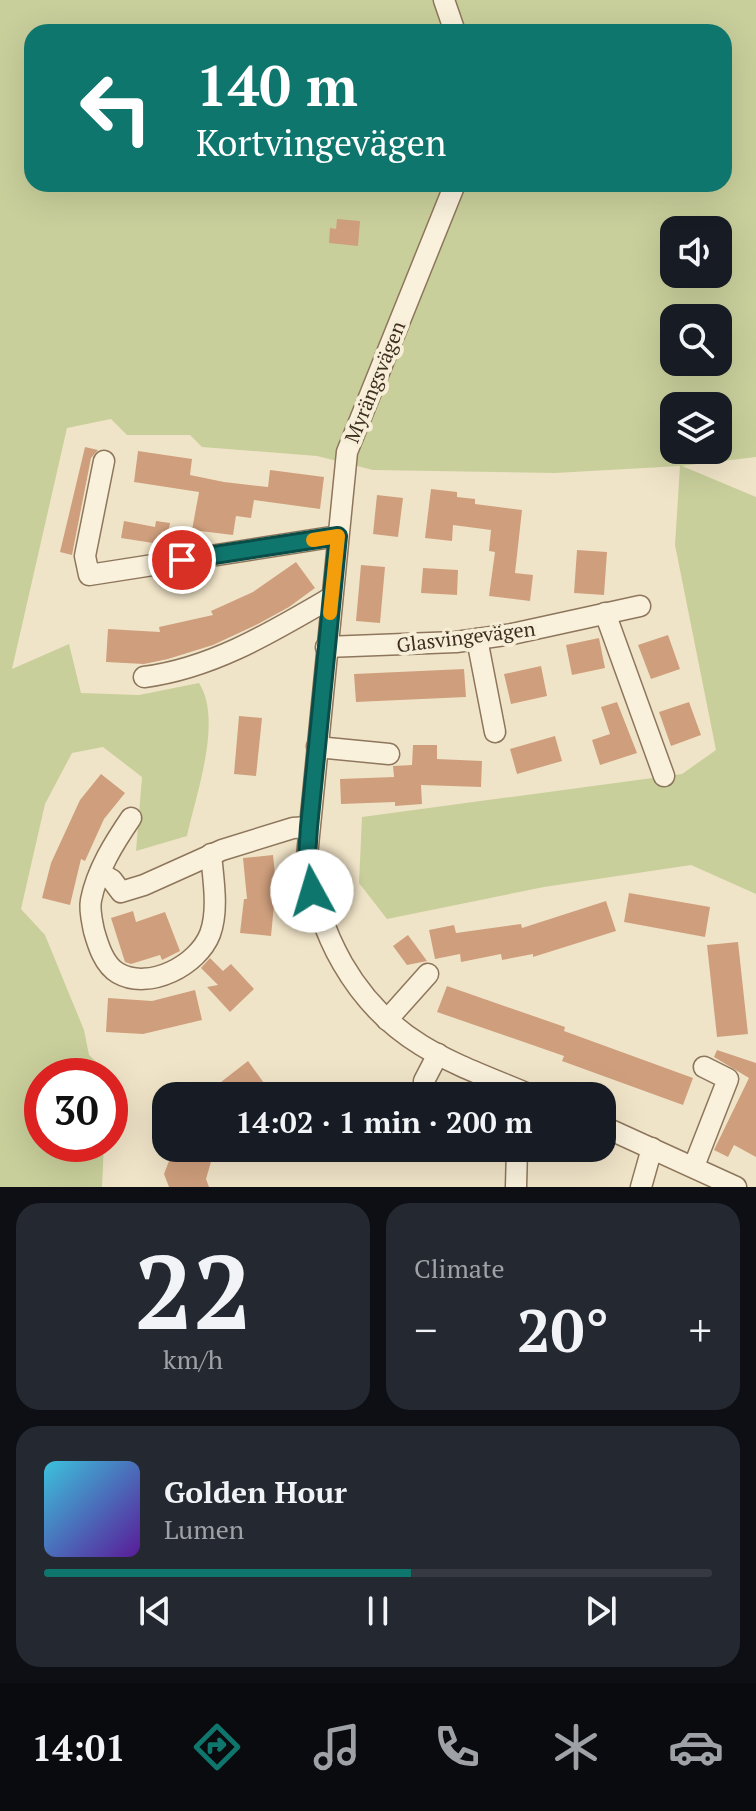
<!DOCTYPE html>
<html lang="en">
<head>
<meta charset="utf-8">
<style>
	body { margin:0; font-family:"PT Serif",serif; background:#242831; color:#f1f3f6; height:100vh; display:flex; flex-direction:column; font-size:30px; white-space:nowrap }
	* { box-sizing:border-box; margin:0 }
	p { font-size:26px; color:#9ea1a6 }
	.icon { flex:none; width:44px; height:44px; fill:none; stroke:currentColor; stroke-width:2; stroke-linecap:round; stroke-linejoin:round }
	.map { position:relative; height:1187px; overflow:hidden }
	.side { display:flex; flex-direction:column; gap:16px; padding:16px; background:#0d0f14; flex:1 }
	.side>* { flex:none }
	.hud { position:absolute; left:24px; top:24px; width:708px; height:168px; border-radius:24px; box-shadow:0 8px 32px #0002; background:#0f766e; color:#fff; overflow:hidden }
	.tools { position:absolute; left:660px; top:216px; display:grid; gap:16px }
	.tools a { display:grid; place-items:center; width:72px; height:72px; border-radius:16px; background:#171b24; box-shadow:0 8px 32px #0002; font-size:40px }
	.speed { position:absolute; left:24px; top:1058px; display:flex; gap:16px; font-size:40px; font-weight:700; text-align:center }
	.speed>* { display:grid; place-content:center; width:104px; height:104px; border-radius:50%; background:#171b24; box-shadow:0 8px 32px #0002; line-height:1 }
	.speed .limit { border:12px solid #d22; background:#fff; color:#111 }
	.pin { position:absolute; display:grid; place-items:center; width:68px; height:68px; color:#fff; margin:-34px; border:4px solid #fff; border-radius:50%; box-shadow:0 2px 8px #0007 }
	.me { position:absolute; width:88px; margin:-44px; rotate:354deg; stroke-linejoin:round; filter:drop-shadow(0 0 6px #0008) }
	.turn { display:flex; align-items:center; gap:28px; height:168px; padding:0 40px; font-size:36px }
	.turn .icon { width:104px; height:104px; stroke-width:2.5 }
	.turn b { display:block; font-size:56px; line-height:68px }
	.big { font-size:60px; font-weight:700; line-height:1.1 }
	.side .widget { flex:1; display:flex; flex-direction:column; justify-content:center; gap:12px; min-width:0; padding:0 28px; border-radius:24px; background:#242831 }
	.side .dial { align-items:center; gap:0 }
	.dial b { font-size:104px; line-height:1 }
	.song { display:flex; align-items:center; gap:24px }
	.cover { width:96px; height:96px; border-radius:12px; background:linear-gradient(135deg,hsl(190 70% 55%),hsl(270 70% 35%)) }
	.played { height:8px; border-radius:4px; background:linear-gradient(90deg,#0f766e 55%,#363941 55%) }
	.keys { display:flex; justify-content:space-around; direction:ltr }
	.heat { display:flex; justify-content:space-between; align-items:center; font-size:44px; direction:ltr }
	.side .tiles { flex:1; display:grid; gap:16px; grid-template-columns:1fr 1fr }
	.widget:last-child { grid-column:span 2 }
	.trip { position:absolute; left:152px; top:1082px; width:464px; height:80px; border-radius:24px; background:#171b24; box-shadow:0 8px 32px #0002; font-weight:700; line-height:80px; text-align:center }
	.tabs { display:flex; height:128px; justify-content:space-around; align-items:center; background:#090b0e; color:#9ea1a6 }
	.tabs .icon { width:56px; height:56px }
	.tabs .selected { color:#0f766e }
	.tabs b { font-size:36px; color:#f1f3f6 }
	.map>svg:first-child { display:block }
	.green { fill:#c9cf9b; fill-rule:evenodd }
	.building { fill:#cf9f7d }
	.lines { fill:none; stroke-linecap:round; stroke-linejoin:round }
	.minor-casing { stroke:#8d765c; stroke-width:23 }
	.minor { stroke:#faf1dc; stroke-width:20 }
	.route-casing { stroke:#0a4d48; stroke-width:20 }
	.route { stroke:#0f766e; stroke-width:14 }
	.slow { stroke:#f59e0b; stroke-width:14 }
	.labels { text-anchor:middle; stroke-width:8; stroke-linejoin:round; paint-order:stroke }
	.street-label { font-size:20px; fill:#3d2e20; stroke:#f7eed8 }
</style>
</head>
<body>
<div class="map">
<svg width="756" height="1187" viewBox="0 0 756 1187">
	<rect width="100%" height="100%" fill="#f0e4c8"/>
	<g class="green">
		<path d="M0,0H756V457L682,466L756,497V894L691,865L544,887L387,919L359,883L362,817L682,774L716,750L675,545L680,466L555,473L373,470L317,456L202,447L190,435H127L111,419L67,428L12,669L69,644L81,693L139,695L199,683C223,720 196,794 187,836L136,851L142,777L103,747L72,753L45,804L21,909L45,935L84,1030L89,1055L111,1076L110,1084V1076H42V1144H104L102,1187H0ZM32,32H724V184H32ZM674,230H718V274H674ZM674,318H718V362H674ZM674,406H718V450H674Z"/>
		<polygon points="362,1148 398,1148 398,1155 363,1159"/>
	</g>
	<g class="building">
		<polygon points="337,219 360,221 358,246 329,243 330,228 336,229"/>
		<polygon points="85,447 98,450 91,458 72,555 60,552"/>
		<polygon points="138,451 192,459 190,475 224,482 268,487 270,470 324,477 320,509 254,500 251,518 236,516 233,535 192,530 199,492 134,482"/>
		<polygon points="431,489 457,492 457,497 475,499 475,504 522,510 515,573 533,575 530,601 489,596 495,552 489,551 491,530 453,525 452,541 425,538"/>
		<polygon points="377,495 403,498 398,537 373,534"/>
		<polygon points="124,521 155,527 156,521 170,523 166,545 121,538"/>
		<polygon points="577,550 607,552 604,595 574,593"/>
		<polygon points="296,562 315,588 289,607 258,624 213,645 168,659 144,664 106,662 108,629 160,632 159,627 213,615 211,611 253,592"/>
		<polygon points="361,565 385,567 380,623 356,621"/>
		<polygon points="423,568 458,570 457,595 421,593"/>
		<polygon points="668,635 680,669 651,679 638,645"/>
		<polygon points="599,638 605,668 572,675 566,645"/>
		<polygon points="541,666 547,696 511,704 504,674"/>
		<polygon points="464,669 466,697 356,702 354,674"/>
		<polygon points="617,702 637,753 600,765 592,740 610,734 601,707"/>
		<polygon points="689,702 701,735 671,746 659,712"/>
		<polygon points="239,716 262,718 256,776 234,774"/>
		<polygon points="555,736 562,761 517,774 510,749"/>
		<polygon points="413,745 437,745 437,759 482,761 481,787 421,785 422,804 395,806 395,802 341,804 340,779 394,777 393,766 412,765"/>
		<polygon points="101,774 125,793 104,819 85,861 81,859 70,905 42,898 51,863 80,800"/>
		<polygon points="273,855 276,884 271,936 240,933 244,899 247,899 243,858"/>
		<polygon points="629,893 710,907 705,937 624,922"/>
		<polygon points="606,901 616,931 533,957 533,954 502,960 501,954 461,962 460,954 435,959 429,930 454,925 456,933 521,924 522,928"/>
		<polygon points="133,911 136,922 165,912 180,951 162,960 160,955 131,964 125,962 111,918"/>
		<polygon points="408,935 427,961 407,965 393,946"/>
		<polygon points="738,942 748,1034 717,1037 707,945"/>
		<polygon points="210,958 223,971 231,964 254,989 230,1012 207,987 218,985 201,968"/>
		<polygon points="447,986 565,1027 564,1031 693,1078 683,1105 562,1061 564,1056 437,1012"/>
		<polygon points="195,990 202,1020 143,1034 106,1032 108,998 152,1001"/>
		<polygon points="717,1050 756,1063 756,1157 734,1145 728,1157 714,1150 749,1078 714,1057"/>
		<polygon points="248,1061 269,1090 262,1096 203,1096"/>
		<polygon points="174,1148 215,1148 206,1179 209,1187 169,1187 164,1174"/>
	</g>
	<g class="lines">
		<g class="minor-casing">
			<g id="minor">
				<polyline points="444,0 455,32"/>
				<path d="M455,184L347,452L307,856C318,933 353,1003 421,1045C455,1066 496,1080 533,1096"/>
				<polyline points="104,461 85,556 89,575 338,536"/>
				<polyline points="605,613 664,776"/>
				<polyline points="477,639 495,732"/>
				<polyline points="326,647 456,642 512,634 640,606"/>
				<path d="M144,677C213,668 272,632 332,597"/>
				<polyline points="317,747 389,754"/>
				<path d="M131,818C114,843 97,870 91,900C89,910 92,921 94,931C98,945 104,965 118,973C149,991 198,965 210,934C219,910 213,878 211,854"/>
				<polyline points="100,873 112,880 121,892 144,885 222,850 293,828 309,827"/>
				<polyline points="387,1020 428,974"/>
				<polyline points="424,1096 424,1081 438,1054"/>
				<polyline points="602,1126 736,1187"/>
				<polyline points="694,1166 728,1079 704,1067"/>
				<polyline points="516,1187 517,1148"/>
				<polyline points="641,1187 652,1148"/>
			</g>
		</g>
		<use href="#minor" class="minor"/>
	</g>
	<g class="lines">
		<g class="route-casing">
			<polyline id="route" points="182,560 338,536 309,827 307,856 312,891"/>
		</g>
		<use href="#route" class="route"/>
		<polyline class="slow" points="313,540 338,536 330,613"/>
	</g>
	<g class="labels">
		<g class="street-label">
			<text transform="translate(375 382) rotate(-68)" y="7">Myrängsvägen</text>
			<text transform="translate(466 637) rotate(-7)" y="7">Glasvingevägen</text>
		</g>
	</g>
</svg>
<div class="tools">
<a><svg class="icon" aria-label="sound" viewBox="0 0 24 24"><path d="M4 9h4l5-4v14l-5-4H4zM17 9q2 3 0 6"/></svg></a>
<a><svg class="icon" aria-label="search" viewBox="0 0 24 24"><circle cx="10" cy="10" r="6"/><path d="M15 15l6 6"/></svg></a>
<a><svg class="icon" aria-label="layers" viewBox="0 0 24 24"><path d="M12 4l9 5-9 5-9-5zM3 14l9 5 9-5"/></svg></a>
</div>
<div class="speed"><div class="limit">30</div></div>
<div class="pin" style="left:182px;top:560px;background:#d93025"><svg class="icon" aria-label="arrive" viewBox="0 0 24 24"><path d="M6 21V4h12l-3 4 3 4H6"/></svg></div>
<svg class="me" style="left:312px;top:891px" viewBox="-20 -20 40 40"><circle r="19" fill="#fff"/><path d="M0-13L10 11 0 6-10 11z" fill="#0f766e"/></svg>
<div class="trip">14:02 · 1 min · 200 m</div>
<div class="hud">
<div class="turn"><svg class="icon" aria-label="left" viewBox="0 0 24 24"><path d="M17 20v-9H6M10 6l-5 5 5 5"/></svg><div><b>140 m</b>Kortvingevägen</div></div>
</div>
</div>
<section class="side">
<div class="tiles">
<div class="widget dial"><b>22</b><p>km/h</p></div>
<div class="widget"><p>Climate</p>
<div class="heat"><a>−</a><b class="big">20°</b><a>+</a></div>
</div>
<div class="widget">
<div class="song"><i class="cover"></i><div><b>Golden Hour</b><p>Lumen</p></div></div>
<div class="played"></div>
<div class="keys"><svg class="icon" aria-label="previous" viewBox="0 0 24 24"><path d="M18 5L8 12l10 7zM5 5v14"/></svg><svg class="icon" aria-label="pause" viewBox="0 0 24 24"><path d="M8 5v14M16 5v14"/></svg><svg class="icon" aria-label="next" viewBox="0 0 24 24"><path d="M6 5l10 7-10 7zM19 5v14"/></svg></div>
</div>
</div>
</section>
<nav class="tabs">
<b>14:01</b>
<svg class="icon selected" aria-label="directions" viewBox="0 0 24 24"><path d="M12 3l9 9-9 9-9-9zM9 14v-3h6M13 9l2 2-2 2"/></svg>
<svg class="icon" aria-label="music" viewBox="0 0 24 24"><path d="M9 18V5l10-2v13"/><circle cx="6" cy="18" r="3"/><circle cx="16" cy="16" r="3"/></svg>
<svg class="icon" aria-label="phone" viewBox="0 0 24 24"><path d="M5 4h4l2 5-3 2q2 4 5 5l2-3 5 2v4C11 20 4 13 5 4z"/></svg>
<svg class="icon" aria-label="climate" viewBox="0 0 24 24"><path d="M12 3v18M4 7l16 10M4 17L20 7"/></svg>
<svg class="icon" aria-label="car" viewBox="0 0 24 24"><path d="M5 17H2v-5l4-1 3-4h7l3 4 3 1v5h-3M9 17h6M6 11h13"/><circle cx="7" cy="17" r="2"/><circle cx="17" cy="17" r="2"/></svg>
</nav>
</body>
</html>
